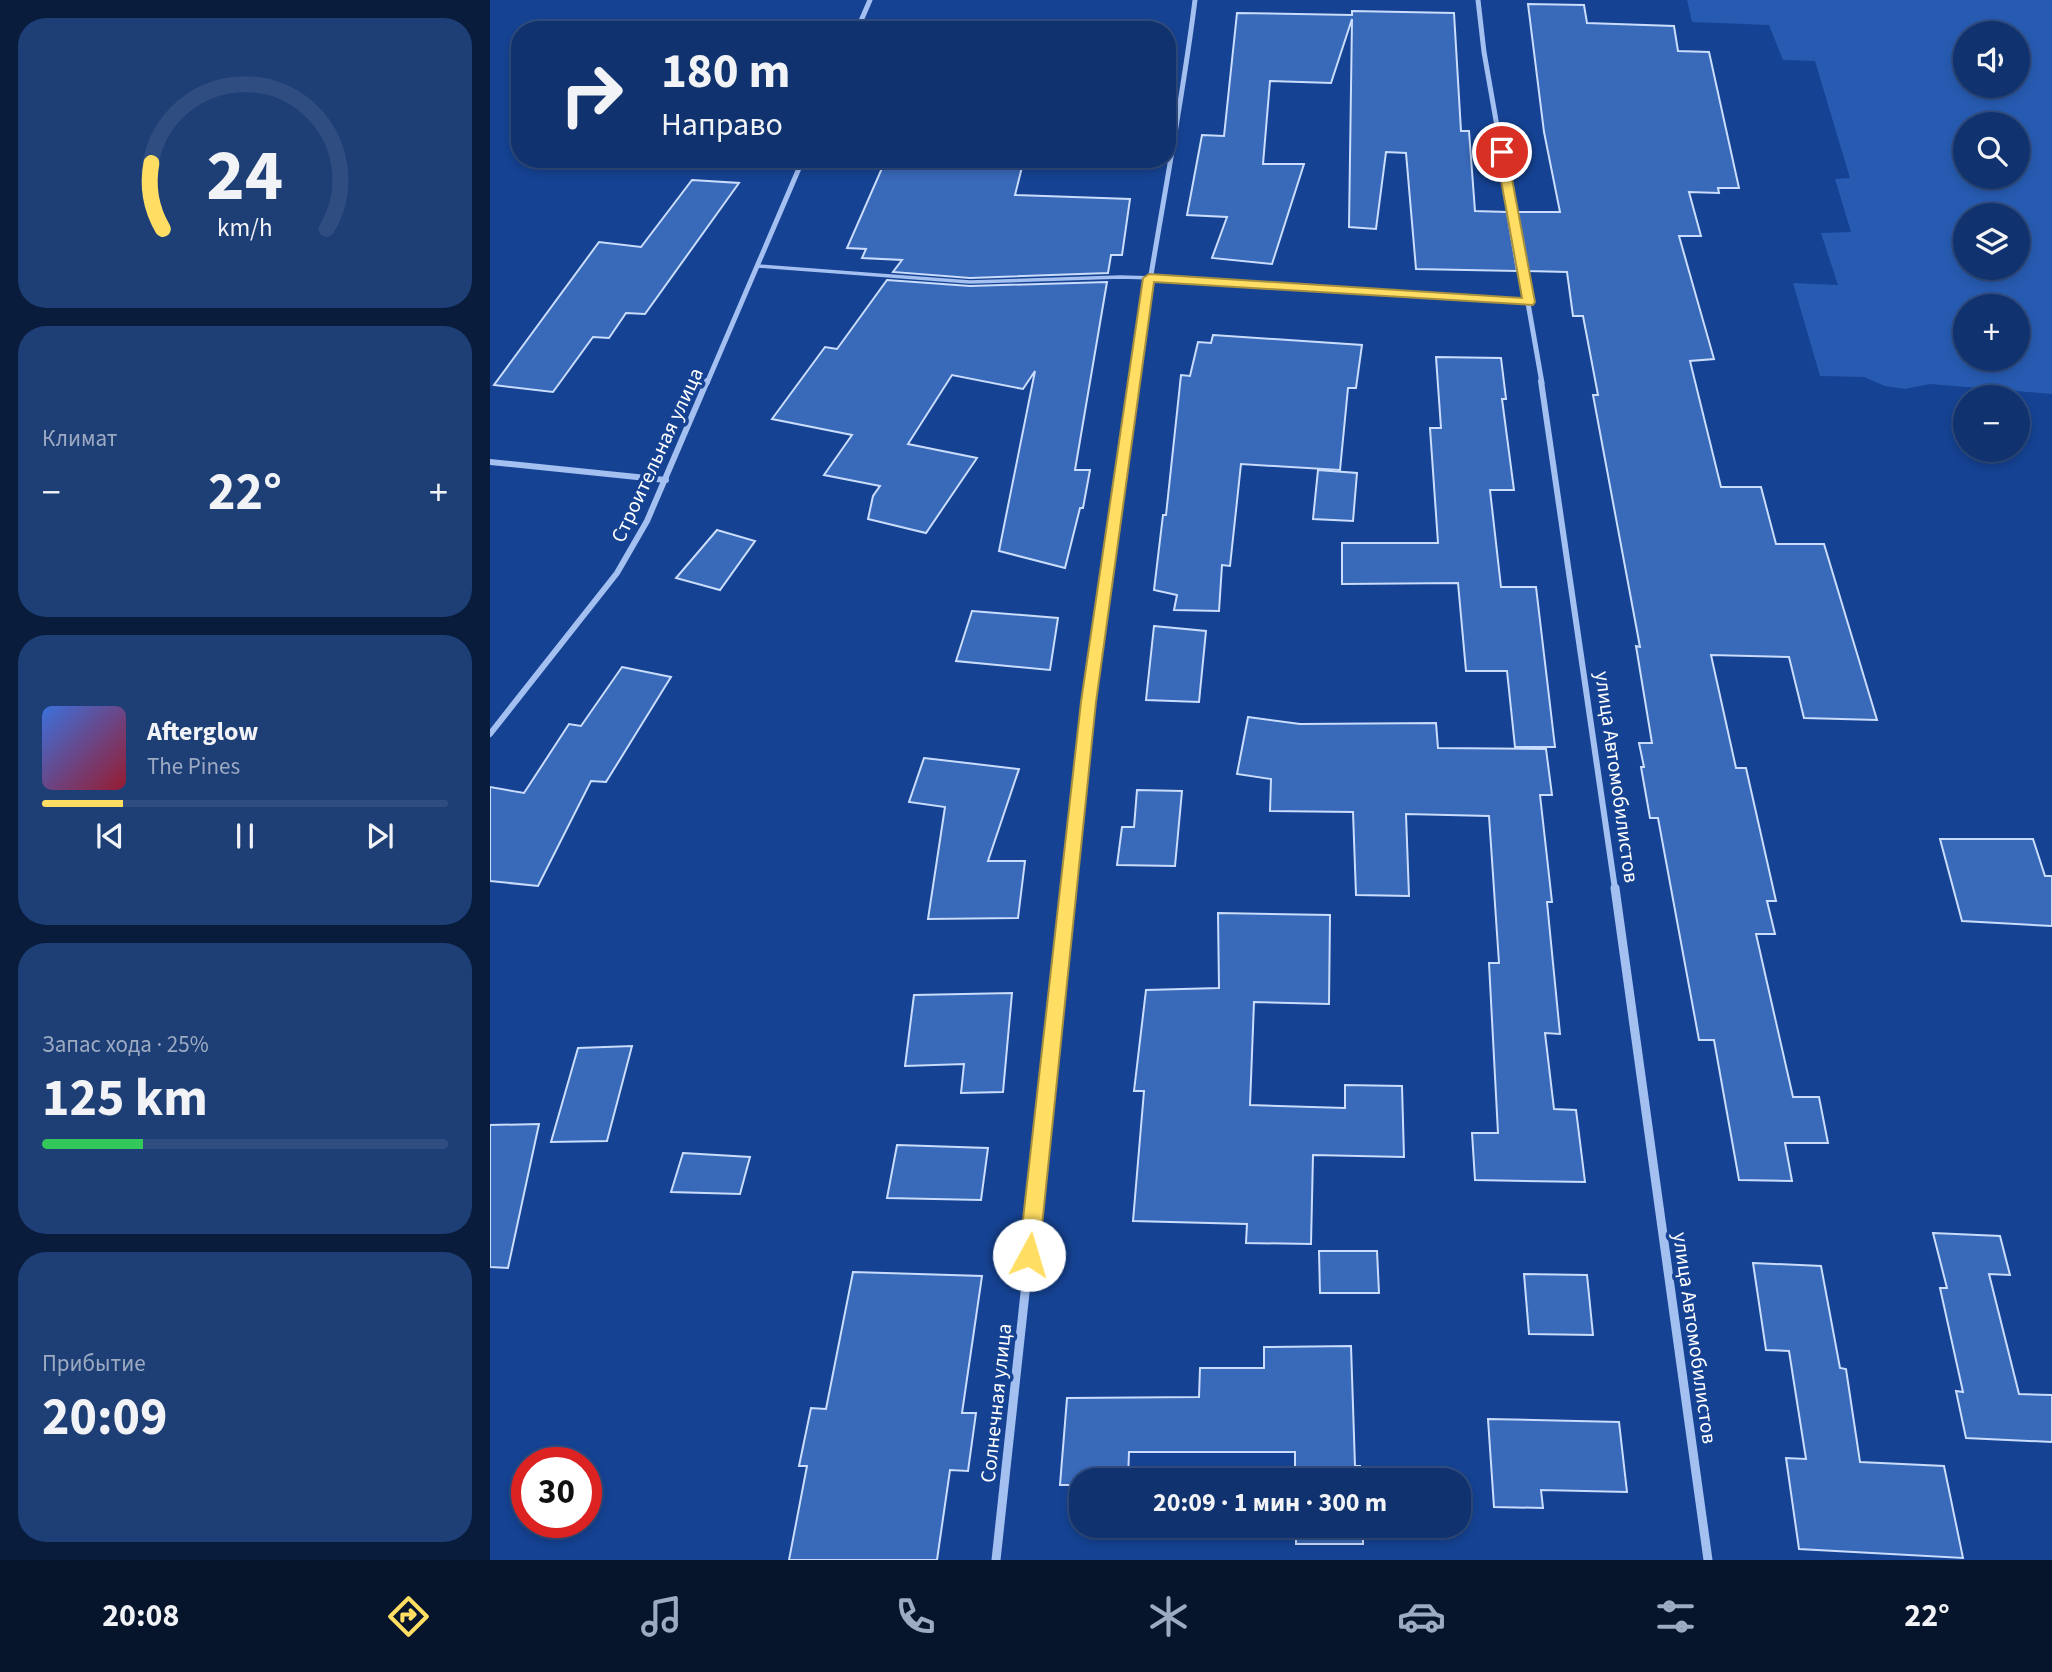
<!DOCTYPE html>
<html lang="ru">
<head>
<meta charset="utf-8">
<style>
	body { margin:0; font-family:"Source Sans 3",sans-serif; background:#1e3e76; color:#f1f3f6; height:100vh; display:flex; flex-direction:column; font-size:26px; white-space:nowrap }
	* { box-sizing:border-box; margin:0 }
	p { font-size:23px; color:#9caac2 }
	.icon { flex:none; width:38px; height:38px; fill:none; stroke:currentColor; stroke-width:2; stroke-linecap:round; stroke-linejoin:round }
	.map { position:relative; flex:1; overflow:hidden }
	.sheet { display:flex; flex-direction:column; gap:18px; padding:18px; background:#091c3c; width:490px }
	.sheet>* { flex:none }
	.banner { position:absolute; left:21px; top:21px; width:665px; height:147px; border-radius:28px; box-shadow:0 4px 10px #0003,0 0 0 2px #304d81; background:#10326e; color:#f1f3f6; overflow:hidden }
	.fabs { position:absolute; left:1463px; top:21px; display:grid; gap:14px }
	.fabs a { display:grid; place-items:center; width:77px; height:77px; border-radius:50%; background:#10326e; box-shadow:0 4px 10px #0003,0 0 0 2px #304d81; font-size:35px }
	.speed { position:absolute; left:21px; top:1447px; display:flex; gap:14px; font-size:35px; font-weight:700; text-align:center }
	.speed>* { display:grid; place-content:center; width:91px; height:91px; border-radius:50%; background:#10326e; box-shadow:0 4px 10px #0003,0 0 0 2px #304d81; line-height:1 }
	.speed .limit { border:10px solid #d22; background:#fff; color:#111 }
	.pin { position:absolute; display:grid; place-items:center; width:60px; height:60px; color:#fff; margin:-30px; border:4px solid #fff; border-radius:50%; box-shadow:0 2px 7px #0007 }
	.me { position:absolute; width:77px; margin:-38px; rotate:6deg; stroke-linejoin:round; filter:drop-shadow(0 0 5px #0008) }
	.turn { display:flex; align-items:center; gap:24px; height:147px; padding:0 35px; font-size:32px }
	.turn .icon { width:91px; height:91px; stroke-width:2.5 }
	.turn b { display:block; font-size:49px; line-height:60px }
	.big { font-size:52px; font-weight:700; line-height:1.1 }
	.sheet .card { flex:1; display:flex; flex-direction:column; justify-content:center; gap:10px; min-width:0; padding:0 24px; border-radius:28px; background:#1e3e76 }
	.sheet .dial { align-items:center; gap:0 }
	.dial svg { height:182px; overflow:visible; fill:none; stroke:#304d81; stroke-width:7; stroke-linecap:round; text-anchor:middle }
	.dial text { fill:#f1f3f6; stroke:none }
	.song { display:flex; align-items:center; gap:21px }
	.cover { width:84px; height:84px; border-radius:10px; background:linear-gradient(135deg,hsl(220 70% 55%),hsl(350 70% 35%)) }
	.played { height:7px; border-radius:4px; background:linear-gradient(90deg,#ffde63 20%,#304d81 20%) }
	.keys { display:flex; justify-content:space-around; direction:ltr }
	.heat { display:flex; justify-content:space-between; align-items:center; font-size:38px; direction:ltr }
	.charge { height:10px; border-radius:5px; background:linear-gradient(90deg,#34c759 25%,#304d81 0) }
	.trip { position:absolute; left:579px; top:1468px; width:402px; height:70px; border-radius:28px; background:#10326e; box-shadow:0 4px 10px #0003,0 0 0 2px #304d81; font-weight:700; line-height:70px; text-align:center }
	.tab-bar { display:flex; height:112px; justify-content:space-around; align-items:center; background:#06142c; color:#9caac2 }
	.tab-bar .icon { width:49px; height:49px }
	.tab-bar .current { color:#ffde63 }
	.tab-bar b { font-size:32px; color:#f1f3f6 }
	main { display:flex; flex:1; min-height:0 }
	.map>svg:first-child { display:block }
	.green { fill:#275bb1; fill-rule:evenodd }
	.building { fill:#3969b9; stroke:#caddfc; stroke-width:2 }
	.lines { fill:none; stroke-linecap:round; stroke-linejoin:round }
	.service { stroke:#a3c0f1; stroke-width:3.5 }
	.minor-far2 { stroke:#a3c0f1; stroke-width:5 }
	.minor-far1 { stroke:#a3c0f1; stroke-width:6 }
	.minor { stroke:#a3c0f1; stroke-width:9 }
	.route { fill:#ffde63; stroke:#a69040; stroke-width:2 }
	.labels { text-anchor:middle; stroke-width:7; stroke-linejoin:round; paint-order:stroke }
	.street-label { font-size:21px; fill:#fff; stroke:#154292 }
</style>
</head>
<body>
<main>
<section class="sheet">
<div class="card dial"><svg viewBox="0 0 100 80">
<path d="M14 69A42 42 0 1 1 86 69"/>
<path d="M14 69A42 42 0 0 1 9 40" stroke="#ffde63"/>
<text x="50" y="56" font-size="32" font-weight="700">24</text>
<text x="50" y="72" font-size="11">km/h</text>
</svg></div>
<div class="card"><p>Климат</p>
<div class="heat"><a>−</a><b class="big">22°</b><a>+</a></div>
</div>
<div class="card">
<div class="song"><i class="cover"></i><div><b>Afterglow</b><p>The Pines</p></div></div>
<div class="played"></div>
<div class="keys"><svg class="icon" aria-label="previous" viewBox="0 0 24 24"><path d="M18 5L8 12l10 7zM5 5v14"/></svg><svg class="icon" aria-label="pause" viewBox="0 0 24 24"><path d="M8 5v14M16 5v14"/></svg><svg class="icon" aria-label="next" viewBox="0 0 24 24"><path d="M6 5l10 7-10 7zM19 5v14"/></svg></div>
</div>
<div class="card"><p>Запас хода · 25%</p><b class="big">125 km</b><div class="charge"></div></div>
<div class="card"><p>Прибытие</p><b class="big">20:09</b></div>
</section>
<div class="map">
<svg width="1562" height="1560" viewBox="0 0 1562 1560">
	<rect width="100%" height="100%" fill="#154292"/>
	<path class="green" d="M1197,0H1562V394L1440,384L1415,389L1395,386L1374,377L1330,376L1303,283L1348,285L1331,233L1361,232L1345,179L1360,178L1325,61L1293,60L1279,25L1202,22ZM1475,33H1528V86H1475ZM1475,124H1528V177H1475ZM1475,215H1528V268H1475ZM1475,306H1528V359H1475Z"/>
	<g class="building">
		<polygon points="1038,4 1094,5 1097,23 1184,26 1188,51 1219,52 1249,188 1228,188 1229,193 1199,192 1211,236 1189,236 1224,359 1200,361 1231,487 1271,487 1286,544 1334,544 1387,720 1314,718 1299,657 1221,655 1246,768 1256,768 1286,901 1277,901 1285,934 1266,934 1303,1097 1329,1097 1338,1143 1295,1143 1302,1181 1249,1180 1224,1040 1209,1040 1168,818 1160,818 1151,767 1154,767 1149,743 1162,743 1146,646 1150,647 1103,395 1108,395 1093,316 1083,316 1077,272 1038,271 1027,212 1070,212 1054,132"/>
		<polygon points="862,11 964,13 971,131 979,131 985,211 1017,212 1027,271 926,269 916,153 896,152 886,229 859,227 862,19 841,83 780,81 773,164 814,164 782,264 722,258 737,217 697,215 712,135 734,136 747,13 862,15"/>
		<polygon points="396,159 534,159 525,195 640,199 632,255 621,255 618,273 480,278 403,272 412,260 372,258 376,249 357,248"/>
		<polygon points="202,180 249,183 155,314 136,313 119,338 103,337 63,392 4,385 109,242 151,247"/>
		<polygon points="397,280 480,286 617,282 585,470 600,470 593,508 590,508 575,568 509,551 545,371 533,389 462,375 418,444 487,458 436,533 378,519 383,496 390,486 334,475 362,435 282,419 335,347 347,349"/>
		<polygon points="723,335 872,345 866,388 858,388 850,470 751,464 740,566 732,565 729,611 684,610 687,595 664,590 673,515 676,515 691,375 700,376 708,342 721,343"/>
		<polygon points="946,357 1011,358 1016,399 1012,399 1024,490 1000,490 1011,587 1046,587 1065,747 1025,747 1017,671 976,671 968,583 852,584 852,543 948,543 940,428 951,428"/>
		<polygon points="828,470 867,473 863,521 823,519"/>
		<polygon points="227,530 265,541 230,590 186,578"/>
		<polygon points="482,611 568,618 560,670 466,661"/>
		<polygon points="664,626 716,631 709,702 656,700"/>
		<polygon points="132,667 181,677 116,782 101,781 48,886 0,881 0,787 34,793 79,724 91,726"/>
		<polygon points="758,717 810,724 946,723 948,748 1056,749 1062,795 1050,795 1062,902 1057,902 1070,1034 1055,1033 1064,1109 1086,1110 1095,1182 985,1180 982,1133 1008,1133 999,963 1009,963 999,816 916,814 919,896 866,895 863,812 780,811 781,779 747,774"/>
		<polygon points="434,758 529,769 498,861 535,861 528,918 438,919 455,807 419,802"/>
		<polygon points="647,790 692,791 685,866 627,865 632,827 644,827"/>
		<polygon points="1450,839 1543,839 1555,876 1562,876 1562,926 1472,921"/>
		<polygon points="728,913 840,915 839,1004 764,1002 760,1105 855,1108 855,1085 912,1086 914,1157 823,1155 821,1244 756,1243 757,1224 643,1221 654,1091 644,1091 656,990 729,988"/>
		<polygon points="522,993 513,1092 471,1093 474,1064 415,1066 424,995"/>
		<polygon points="142,1046 117,1141 61,1142 88,1048"/>
		<polygon points="49,1124 18,1268 0,1267 0,1125"/>
		<polygon points="407,1145 498,1148 491,1200 397,1198"/>
		<polygon points="193,1153 260,1157 250,1194 181,1192"/>
		<polygon points="1443,1233 1510,1236 1520,1275 1499,1274 1529,1394 1562,1395 1562,1442 1476,1438 1466,1391 1473,1392 1450,1288 1457,1288"/>
		<polygon points="829,1251 887,1251 889,1293 830,1293"/>
		<polygon points="1263,1263 1331,1266 1350,1368 1356,1369 1370,1462 1454,1466 1473,1558 1309,1549 1296,1458 1316,1459 1299,1351 1276,1350"/>
		<polygon points="363,1272 492,1276 472,1413 486,1413 478,1471 460,1470 447,1560 299,1560 317,1466 309,1466 321,1408 336,1409"/>
		<polygon points="1034,1274 1097,1275 1103,1335 1039,1334"/>
		<polygon points="861,1346 865,1466 870,1466 871,1480 805,1480 805,1452 639,1452 638,1480 592,1480 592,1485 570,1485 577,1398 709,1397 710,1368 774,1368 774,1347"/>
		<polygon points="998,1419 1129,1422 1137,1492 1051,1490 1053,1508 1004,1507"/>
		<rect x="806" y="1526" width="67" height="18"/>
	</g>
	<g class="lines">
		<polyline class="service" points="268,266 480,282 630,277 699,279 1039,302"/>
		<g class="minor-far2">
			<polyline points="988,0 994,52 1052,383"/>
			<polyline points="367,30 380,0"/>
			<polyline points="217,383 313,159"/>
			<path d="M644,383C662,255 689,128 705,0"/>
		</g>
		<g class="minor-far1">
			<polyline points="1051,381 1125,889"/>
			<polyline points="0,462 176,480"/>
			<polyline points="0,734 127,573 157,521 217,381"/>
			<polyline points="579,889 599,702 644,381"/>
		</g>
		<g class="minor">
			<polyline points="1125,888 1218,1560"/>
			<polyline points="506,1560 579,888"/>
		</g>
	</g>
	<polygon class="route" points="1012,149 1017,152 1045,302 1043,305 664,282 606,702 549,1255 546,1262 539,1265 532,1262 529,1255 591,702 653,278 659,274 1032,298 1006,152"/>
	<g class="labels">
		<g class="street-label">
			<text transform="translate(167 455) rotate(-65)" y="7">Строительная улица</text>
			<text transform="translate(1127 777) rotate(82)" y="7">улица Автомобилистов</text>
			<text transform="translate(1205 1338) rotate(82)" y="7">улица Автомобилистов</text>
			<text transform="translate(506 1403) rotate(-84)" y="7">Солнечная улица</text>
		</g>
	</g>
</svg>
<div class="fabs">
<a><svg class="icon" aria-label="sound" viewBox="0 0 24 24"><path d="M4 9h4l5-4v14l-5-4H4zM17 9q2 3 0 6"/></svg></a>
<a><svg class="icon" aria-label="search" viewBox="0 0 24 24"><circle cx="10" cy="10" r="6"/><path d="M15 15l6 6"/></svg></a>
<a><svg class="icon" aria-label="layers" viewBox="0 0 24 24"><path d="M12 4l9 5-9 5-9-5zM3 14l9 5 9-5"/></svg></a>
<a>+</a>
<a>−</a>
</div>
<div class="speed"><div class="limit">30</div></div>
<div class="pin" style="left:1012px;top:152px;background:#d93025"><svg class="icon" aria-label="arrive" viewBox="0 0 24 24"><path d="M6 21V4h12l-3 4 3 4H6"/></svg></div>
<svg class="me" style="left:539px;top:1255px" viewBox="-20 -20 40 40"><circle r="19" fill="#fff"/><path d="M0-13L10 11 0 6-10 11z" fill="#ffde63"/></svg>
<div class="trip">20:09 · 1 мин · 300 m</div>
<div class="banner">
<div class="turn"><svg class="icon" aria-label="right" viewBox="0 0 24 24"><path d="M7 20v-9h11M14 6l5 5-5 5"/></svg><div><b>180 m</b>Направо</div></div>
</div>
</div>
</main>
<nav class="tab-bar">
<b>20:08</b>
<svg class="icon current" aria-label="directions" viewBox="0 0 24 24"><path d="M12 3l9 9-9 9-9-9zM9 14v-3h6M13 9l2 2-2 2"/></svg>
<svg class="icon" aria-label="music" viewBox="0 0 24 24"><path d="M9 18V5l10-2v13"/><circle cx="6" cy="18" r="3"/><circle cx="16" cy="16" r="3"/></svg>
<svg class="icon" aria-label="phone" viewBox="0 0 24 24"><path d="M5 4h4l2 5-3 2q2 4 5 5l2-3 5 2v4C11 20 4 13 5 4z"/></svg>
<svg class="icon" aria-label="climate" viewBox="0 0 24 24"><path d="M12 3v18M4 7l16 10M4 17L20 7"/></svg>
<svg class="icon" aria-label="car" viewBox="0 0 24 24"><path d="M5 17H2v-5l4-1 3-4h7l3 4 3 1v5h-3M9 17h6M6 11h13"/><circle cx="7" cy="17" r="2"/><circle cx="17" cy="17" r="2"/></svg>
<svg class="icon" aria-label="filters" viewBox="0 0 24 24"><path d="M4 7h16M4 17h16"/><circle cx="9" cy="7" r="2"/><circle cx="15" cy="17" r="2"/></svg>
<b>22°</b>
</nav>
</body>
</html>
